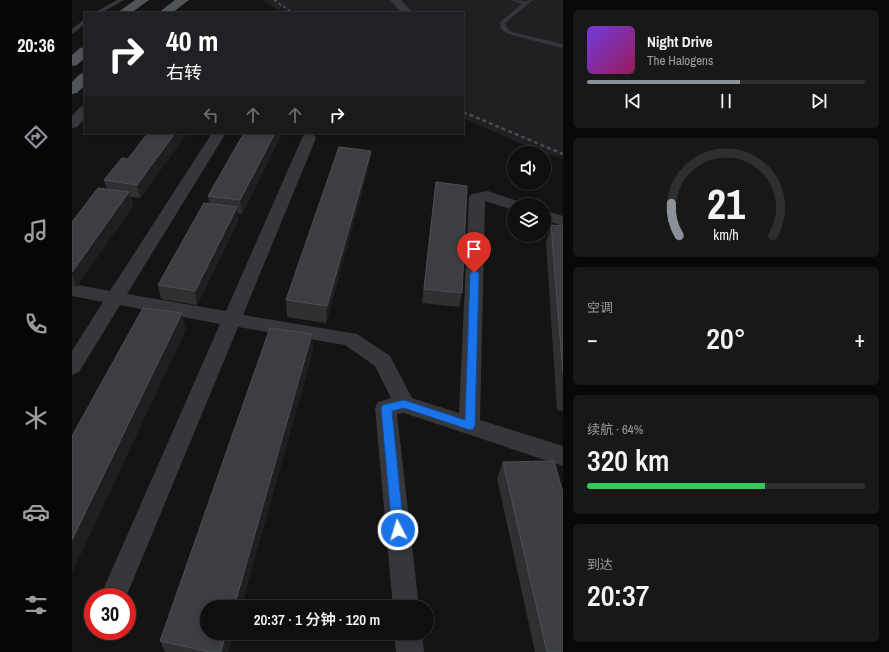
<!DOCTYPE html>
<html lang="zh">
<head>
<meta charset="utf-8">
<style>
	body { margin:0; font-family:"Archivo Narrow","Noto Sans SC",sans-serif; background:#181819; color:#f1f3f6; height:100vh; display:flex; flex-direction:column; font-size:15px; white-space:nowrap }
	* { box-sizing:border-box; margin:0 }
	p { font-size:13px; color:#9b9c9f }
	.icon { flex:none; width:22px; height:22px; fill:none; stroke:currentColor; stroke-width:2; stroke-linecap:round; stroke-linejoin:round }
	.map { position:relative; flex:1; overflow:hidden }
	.sheet { display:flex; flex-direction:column; gap:10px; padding:10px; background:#080809; width:326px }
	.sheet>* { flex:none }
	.banner { position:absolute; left:12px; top:12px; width:380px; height:122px; border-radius:0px; box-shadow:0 2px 6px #0003,0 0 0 1px #2f2f30; background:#202124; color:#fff; overflow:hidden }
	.buttons { position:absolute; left:435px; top:146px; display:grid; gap:8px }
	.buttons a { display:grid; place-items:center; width:44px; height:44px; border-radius:50%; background:#0f0f10; box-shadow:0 2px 6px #0003,0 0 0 1px #2f2f30; font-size:20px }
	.speed { position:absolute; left:12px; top:588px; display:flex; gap:8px; font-size:20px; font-weight:700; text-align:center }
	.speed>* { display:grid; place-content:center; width:52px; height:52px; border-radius:50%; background:#0f0f10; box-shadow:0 2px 6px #0003,0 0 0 1px #2f2f30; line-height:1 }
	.speed .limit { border:6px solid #d22; background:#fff; color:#111 }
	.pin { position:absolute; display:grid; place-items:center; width:34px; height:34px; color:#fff; margin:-41px -17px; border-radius:50% 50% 50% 0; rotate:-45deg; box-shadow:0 0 4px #0007 }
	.pin .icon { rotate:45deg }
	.me { position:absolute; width:44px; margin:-22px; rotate:355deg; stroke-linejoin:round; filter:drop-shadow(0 0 3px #0008) }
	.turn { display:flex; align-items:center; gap:14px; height:84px; padding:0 16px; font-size:18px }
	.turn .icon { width:52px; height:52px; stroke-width:2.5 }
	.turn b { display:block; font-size:28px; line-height:34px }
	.lanes { display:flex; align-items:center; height:38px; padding:0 16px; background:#0003; justify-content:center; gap:20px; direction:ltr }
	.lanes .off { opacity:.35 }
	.big { font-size:30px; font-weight:600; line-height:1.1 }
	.sheet .tile { flex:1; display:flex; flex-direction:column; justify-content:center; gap:6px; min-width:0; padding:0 14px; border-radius:6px; background:#181819 }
	.sheet .dial { align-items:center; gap:0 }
	.dial svg { height:104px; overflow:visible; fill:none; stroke:#2f2f30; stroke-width:7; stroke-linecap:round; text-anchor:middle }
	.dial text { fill:#f1f3f6; stroke:none }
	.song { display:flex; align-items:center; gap:12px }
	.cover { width:48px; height:48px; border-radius:6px; background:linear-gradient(135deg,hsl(260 70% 55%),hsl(330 70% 35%)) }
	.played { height:4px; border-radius:2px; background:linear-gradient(90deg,#8c9099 55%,#2f2f30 55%) }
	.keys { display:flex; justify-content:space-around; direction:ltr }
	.heat { display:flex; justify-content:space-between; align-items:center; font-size:22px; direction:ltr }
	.charge { height:6px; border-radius:3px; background:linear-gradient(90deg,#34c759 64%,#2f2f30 0) }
	.trip { position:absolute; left:128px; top:600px; width:234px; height:40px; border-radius:20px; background:#0f0f10; box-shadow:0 2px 6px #0003,0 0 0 1px #2f2f30; font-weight:600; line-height:40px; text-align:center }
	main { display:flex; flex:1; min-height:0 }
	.dock { display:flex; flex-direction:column; width:72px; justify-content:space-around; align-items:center; background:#060606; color:#9b9c9f }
	.dock .icon { width:28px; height:28px }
	.dock .on { color:#8c9099 }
	.dock b { font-size:18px; color:#f1f3f6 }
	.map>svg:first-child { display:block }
	.built { fill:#202022 }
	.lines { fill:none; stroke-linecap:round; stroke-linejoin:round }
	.lane { fill:#35373a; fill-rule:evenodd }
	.street { fill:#35373a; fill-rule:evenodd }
	.primary { fill:#515559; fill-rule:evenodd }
	.rail-far1 { stroke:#484b4f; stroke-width:2; stroke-dasharray:3 2.5; stroke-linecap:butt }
	.rail { stroke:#484b4f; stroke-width:2.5; stroke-dasharray:4 3; stroke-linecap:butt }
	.wall { fill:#303033 }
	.shaded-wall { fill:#1f1f21 }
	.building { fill:#3d3e41; stroke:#4d5053 }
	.route { fill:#1a73e8; stroke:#114b97 }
</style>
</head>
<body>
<main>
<nav class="dock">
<b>20:36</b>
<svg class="icon on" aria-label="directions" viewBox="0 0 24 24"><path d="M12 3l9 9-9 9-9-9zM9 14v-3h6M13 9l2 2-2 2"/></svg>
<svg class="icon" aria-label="music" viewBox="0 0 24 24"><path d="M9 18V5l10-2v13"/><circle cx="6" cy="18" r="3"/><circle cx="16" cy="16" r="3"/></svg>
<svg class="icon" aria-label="phone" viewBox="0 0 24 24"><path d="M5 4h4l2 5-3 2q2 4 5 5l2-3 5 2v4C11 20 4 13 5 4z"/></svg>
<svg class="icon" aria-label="climate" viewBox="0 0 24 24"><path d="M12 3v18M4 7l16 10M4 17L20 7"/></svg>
<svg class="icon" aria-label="car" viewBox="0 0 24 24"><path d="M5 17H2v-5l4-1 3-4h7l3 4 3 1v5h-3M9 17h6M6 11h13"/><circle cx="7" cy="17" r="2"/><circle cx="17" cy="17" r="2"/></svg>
<svg class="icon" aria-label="filters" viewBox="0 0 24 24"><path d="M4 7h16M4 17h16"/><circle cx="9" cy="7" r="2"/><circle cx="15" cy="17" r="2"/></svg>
</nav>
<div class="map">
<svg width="491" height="652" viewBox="0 0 491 652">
	<rect width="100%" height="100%" fill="#141415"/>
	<polygon class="built" points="191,0 491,0 491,159 470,153 391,118 391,13 210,13"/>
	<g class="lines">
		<g class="lane">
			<polygon points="45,0 52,0 29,13 22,13"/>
			<polygon points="438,0 453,1 461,0 433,23 434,27 440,32 491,44 491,48 436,34 429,29 428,22 450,4"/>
			<polygon points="13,19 13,24 0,34 0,29"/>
		</g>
		<g class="street">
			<polygon points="318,0 329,0 341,13 330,13"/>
			<polygon points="13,106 13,118 5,127 0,128 0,116 8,107"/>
			<polygon points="140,133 154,133 55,294 154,311 230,138 232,135 237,134 242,135 244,138 171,315 285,334 318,356 340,398 387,413 397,197 400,194 416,191 448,202 450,205 442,205 442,210 413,201 408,420 491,446 491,466 332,413 325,414 347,607 321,607 303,408 306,402 319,398 303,366 273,345 166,327 54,597 28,597 148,324 48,305 7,372 0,375 0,351 31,302 0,296 0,284 38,291"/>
			<polygon points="472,210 491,216 491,226 472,220"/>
			<polygon points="322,633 350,633 352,652 324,652"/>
		</g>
		<g class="primary">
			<polygon points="63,0 77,0 59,13 45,13"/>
			<polygon points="103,0 117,0 100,13 86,13"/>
			<polygon points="13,47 13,58 5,65 0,66 0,55 8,48"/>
			<polygon points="13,73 13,85 5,93 0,94 0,82 8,74"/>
		</g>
		<polyline class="rail-far1" points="202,0 221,13"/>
		<polyline class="rail" points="391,112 491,154"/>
	</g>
	<g class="wall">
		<polygon points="76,133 115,133 68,198 59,197 61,206 4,287 0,286 0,222 35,189 32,180 56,159"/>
		<polygon points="172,133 210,133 170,214 165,213 166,221 125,305 89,299 86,285 137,204 136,196"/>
		<polygon points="297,167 254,323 215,317 214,300"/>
		<polygon points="364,182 390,293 387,307 350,303 362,196"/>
		<polygon points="479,225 491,226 491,411 485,410 474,242"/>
		<polygon points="241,351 169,607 135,607 135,633 161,633 156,652 93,652 88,641"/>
		<polygon points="431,462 491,652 463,652 425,478"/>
	</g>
	<g class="shaded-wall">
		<polygon points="103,133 115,133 68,198 65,185"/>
		<polygon points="203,133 210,133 170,214 168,200"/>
		<polygon points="299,151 297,167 254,323 255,306"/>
		<polygon points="57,192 61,206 4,287 0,274 0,272"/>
		<polygon points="165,207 166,221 125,305 123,291"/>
		<polygon points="110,313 114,330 0,573 0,540"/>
		<polygon points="240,334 241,351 169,607 162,607"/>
		<polygon points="154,633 161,633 156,652 149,652"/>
	</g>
	<g class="building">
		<polygon points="76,133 103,133 65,185 32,180 50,158 56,159"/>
		<polygon points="172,133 203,133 168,200 136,196"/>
		<polygon points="267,147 299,151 255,306 214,300"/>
		<polygon points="364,182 395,186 390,293 352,289"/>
		<polygon points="26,188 57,192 0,272 0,222"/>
		<polygon points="132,203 165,207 123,291 86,285"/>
		<polygon points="479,225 491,226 491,373"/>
		<polygon points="71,308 110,313 0,540 0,436"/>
		<polygon points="198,328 240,334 162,607 135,607 135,633 154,633 149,652 138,652 88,641"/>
		<polygon points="482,461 491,493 491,652 475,652 431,462"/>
	</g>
	<polygon class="route" points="402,270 407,273 403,426 401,429 398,430 332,408 320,411 332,530 330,534 326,536 322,534 320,530 309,408 311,405 332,400 393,420 398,273"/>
</svg>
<div class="buttons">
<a><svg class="icon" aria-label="sound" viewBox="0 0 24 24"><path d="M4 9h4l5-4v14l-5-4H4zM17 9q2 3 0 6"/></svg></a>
<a><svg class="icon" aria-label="layers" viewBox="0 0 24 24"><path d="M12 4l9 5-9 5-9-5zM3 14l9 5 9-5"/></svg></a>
</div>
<div class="speed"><div class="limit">30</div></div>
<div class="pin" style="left:402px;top:273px;background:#d93025"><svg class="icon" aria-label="arrive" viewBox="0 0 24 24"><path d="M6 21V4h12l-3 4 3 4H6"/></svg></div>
<svg class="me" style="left:326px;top:530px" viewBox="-20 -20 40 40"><circle r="17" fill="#1a73e8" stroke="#fff" stroke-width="3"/><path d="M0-11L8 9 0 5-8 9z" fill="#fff"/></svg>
<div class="trip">20:37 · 1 分钟 · 120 m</div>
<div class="banner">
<div class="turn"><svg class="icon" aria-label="right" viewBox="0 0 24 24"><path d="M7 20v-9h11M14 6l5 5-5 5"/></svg><div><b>40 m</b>右转</div></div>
<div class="lanes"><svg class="icon off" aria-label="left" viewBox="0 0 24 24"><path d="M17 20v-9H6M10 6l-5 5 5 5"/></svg><svg class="icon off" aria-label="ahead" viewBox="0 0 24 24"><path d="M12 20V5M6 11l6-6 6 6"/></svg><svg class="icon off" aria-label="ahead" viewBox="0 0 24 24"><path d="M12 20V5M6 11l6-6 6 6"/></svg><svg class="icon" aria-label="right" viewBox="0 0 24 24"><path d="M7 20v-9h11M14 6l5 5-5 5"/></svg></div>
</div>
</div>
<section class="sheet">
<div class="tile">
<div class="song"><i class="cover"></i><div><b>Night Drive</b><p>The Halogens</p></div></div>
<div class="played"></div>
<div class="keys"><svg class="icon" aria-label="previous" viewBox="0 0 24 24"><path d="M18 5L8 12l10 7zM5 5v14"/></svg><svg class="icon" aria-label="pause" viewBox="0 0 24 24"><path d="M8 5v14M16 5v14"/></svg><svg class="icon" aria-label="next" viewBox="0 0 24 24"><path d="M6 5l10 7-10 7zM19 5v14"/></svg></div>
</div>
<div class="tile dial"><svg viewBox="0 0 100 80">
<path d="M14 69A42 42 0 1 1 86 69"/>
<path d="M14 69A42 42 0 0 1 8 44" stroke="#8c9099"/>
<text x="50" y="56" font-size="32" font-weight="700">21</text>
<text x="50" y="72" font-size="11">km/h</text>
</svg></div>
<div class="tile"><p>空调</p>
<div class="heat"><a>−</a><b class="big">20°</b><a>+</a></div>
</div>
<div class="tile"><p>续航 · 64%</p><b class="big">320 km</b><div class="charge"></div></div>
<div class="tile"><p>到达</p><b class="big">20:37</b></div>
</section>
</main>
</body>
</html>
